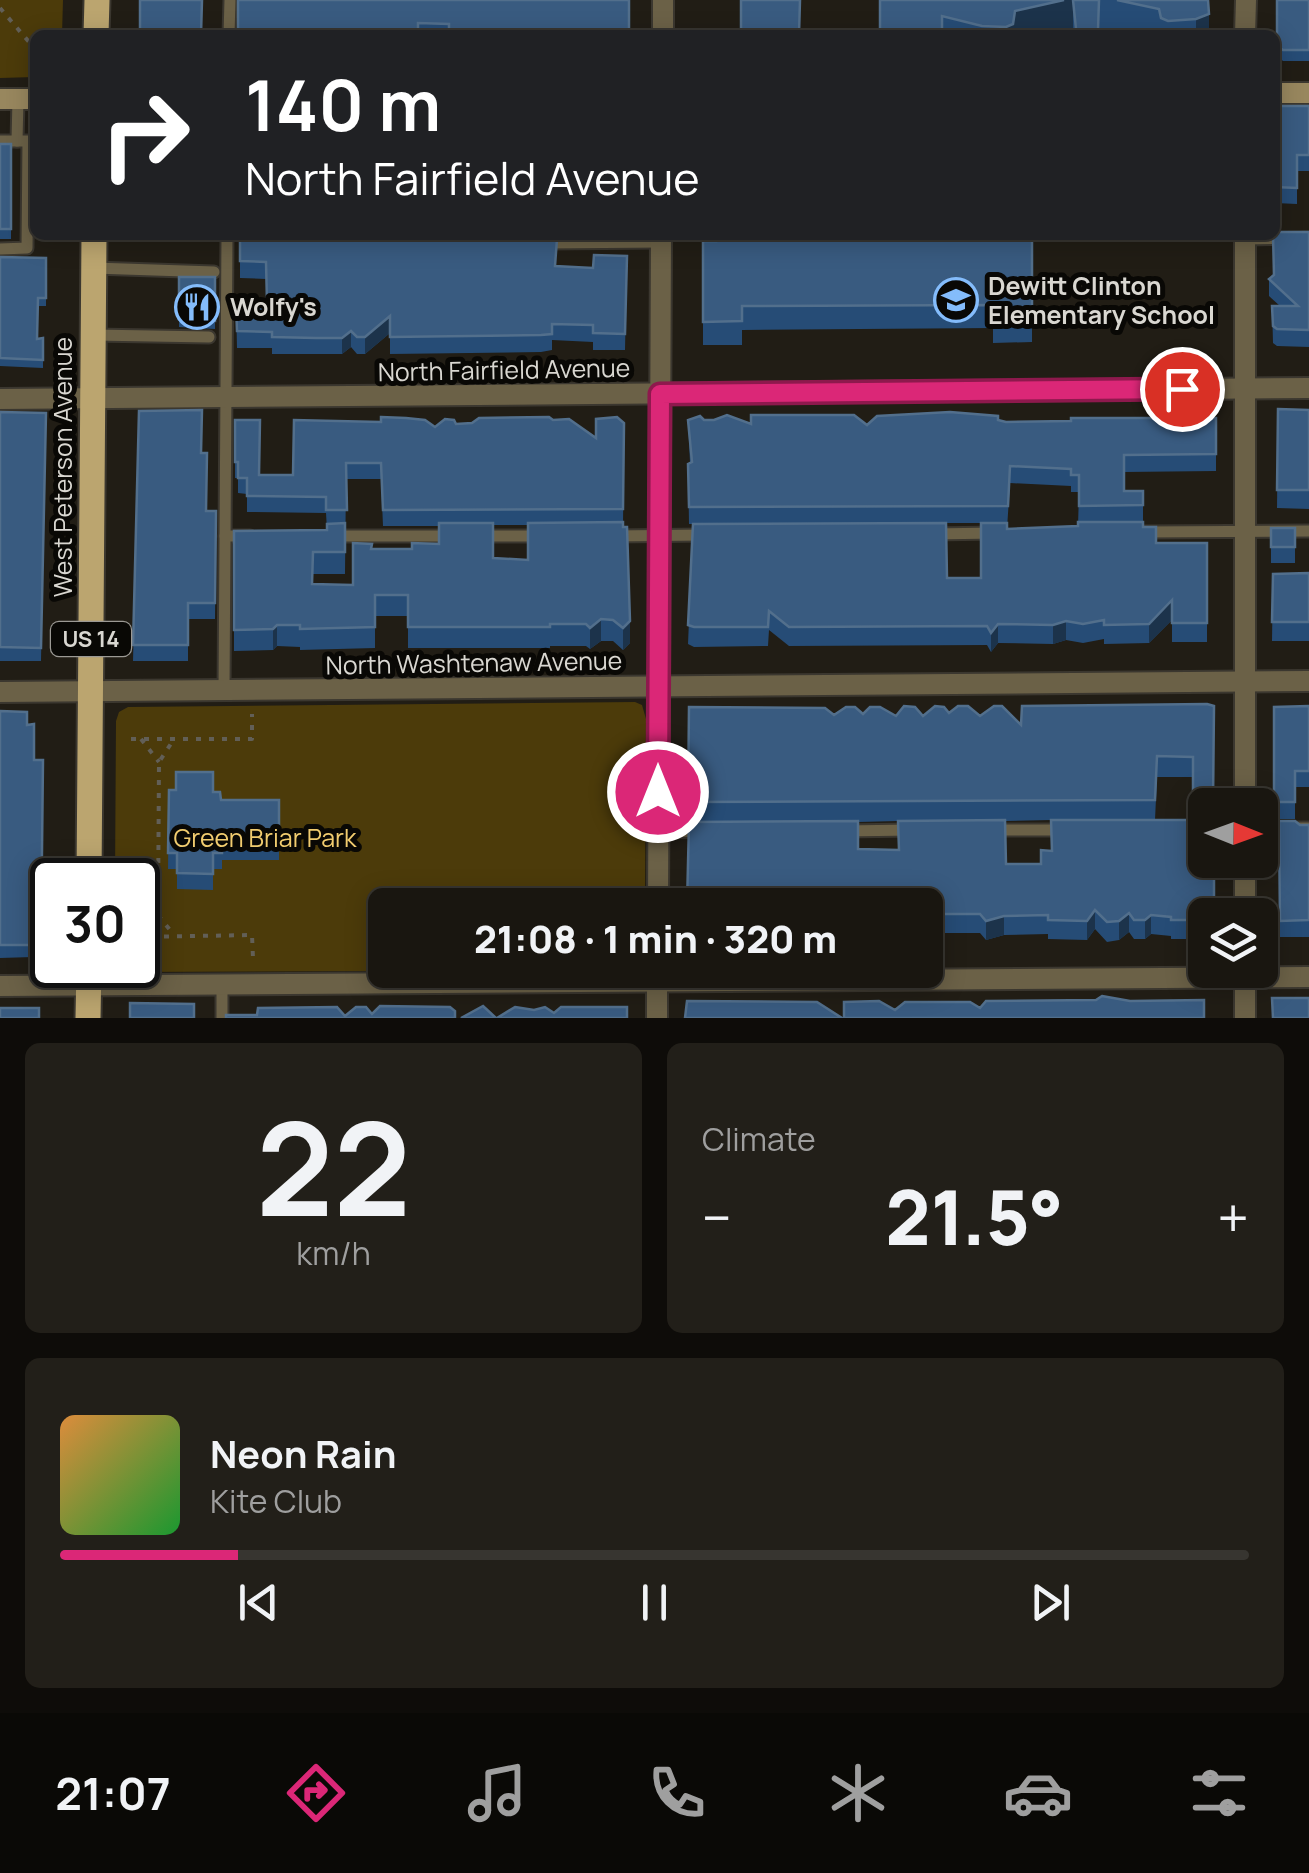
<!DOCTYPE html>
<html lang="en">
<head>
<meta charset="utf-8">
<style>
	body { margin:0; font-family:Manrope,sans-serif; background:#221f19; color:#f1f3f6; height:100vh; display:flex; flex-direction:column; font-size:38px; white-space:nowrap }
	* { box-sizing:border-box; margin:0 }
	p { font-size:32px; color:#9f9f9f }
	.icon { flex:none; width:55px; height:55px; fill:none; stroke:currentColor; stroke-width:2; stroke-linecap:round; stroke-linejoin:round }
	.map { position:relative; height:1018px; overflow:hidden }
	.details { display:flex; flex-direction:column; gap:25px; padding:25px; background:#0e0c09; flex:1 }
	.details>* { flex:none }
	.hud { position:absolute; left:30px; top:30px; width:1250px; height:210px; border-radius:15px; box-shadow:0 5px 25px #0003,0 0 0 2px #373530; background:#202124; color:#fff; overflow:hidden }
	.needle { width:65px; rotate:91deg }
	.controls { position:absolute; left:1188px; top:788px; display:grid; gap:20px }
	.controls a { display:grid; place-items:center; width:90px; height:90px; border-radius:15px; background:#191610; box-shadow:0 5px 25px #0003,0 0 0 2px #373530; font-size:50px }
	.speed { position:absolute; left:30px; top:858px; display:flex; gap:20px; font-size:50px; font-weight:700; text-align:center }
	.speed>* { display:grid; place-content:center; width:130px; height:130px; border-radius:50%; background:#191610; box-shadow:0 5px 25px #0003,0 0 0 2px #373530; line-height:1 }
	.speed .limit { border:5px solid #111; border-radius:15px; background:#fff; color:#111 }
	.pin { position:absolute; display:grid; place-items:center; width:85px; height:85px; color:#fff; margin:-42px; border:5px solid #fff; border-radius:50%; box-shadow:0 2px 10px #0007 }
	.me { position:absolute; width:110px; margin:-55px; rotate:0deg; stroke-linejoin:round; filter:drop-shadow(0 0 8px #0008) }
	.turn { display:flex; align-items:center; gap:35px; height:210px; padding:0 50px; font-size:45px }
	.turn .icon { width:130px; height:130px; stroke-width:2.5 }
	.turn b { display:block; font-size:70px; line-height:85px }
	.big { font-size:75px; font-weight:800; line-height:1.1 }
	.details .widget { flex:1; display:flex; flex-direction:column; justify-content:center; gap:15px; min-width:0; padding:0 35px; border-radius:15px; background:#221f19 }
	.details .dial { align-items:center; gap:0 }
	.dial b { font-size:130px; line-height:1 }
	.song { display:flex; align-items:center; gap:30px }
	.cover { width:120px; height:120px; border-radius:15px; background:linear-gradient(135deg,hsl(30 70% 55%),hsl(130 70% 35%)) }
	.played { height:10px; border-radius:5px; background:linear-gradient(90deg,#db2777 15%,#373530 15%) }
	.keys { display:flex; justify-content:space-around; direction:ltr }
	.heat { display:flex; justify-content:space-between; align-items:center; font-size:55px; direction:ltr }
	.details .tiles { flex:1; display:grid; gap:25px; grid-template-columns:1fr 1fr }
	.widget:last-child { grid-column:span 2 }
	.trip { position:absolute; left:368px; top:888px; width:575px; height:100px; border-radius:15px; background:#191610; box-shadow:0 5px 25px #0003,0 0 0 2px #373530; font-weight:800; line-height:100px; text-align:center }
	.tabs { display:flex; height:160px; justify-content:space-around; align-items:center; background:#0a0906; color:#9f9f9f }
	.tabs .icon { width:70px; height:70px }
	.tabs .active { color:#db2777 }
	.tabs b { font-size:45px; color:#f1f3f6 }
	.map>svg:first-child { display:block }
	.green { fill:#4c3b0a }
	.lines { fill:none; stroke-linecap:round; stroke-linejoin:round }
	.service-casing { stroke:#3b372f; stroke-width:15 }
	.minor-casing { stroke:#3b372f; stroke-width:24 }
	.secondary-casing { stroke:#3b372f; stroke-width:24 }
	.primary-casing { stroke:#3b372f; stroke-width:29 }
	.path { stroke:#625f57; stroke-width:4; stroke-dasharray:5 8; stroke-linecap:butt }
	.service { stroke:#6b6147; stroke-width:11 }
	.minor { stroke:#6b6147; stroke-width:20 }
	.secondary { stroke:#98875e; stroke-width:20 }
	.primary { stroke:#bba56f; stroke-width:25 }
	.wall { fill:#264c76; fill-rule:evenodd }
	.shaded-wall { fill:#1c334b }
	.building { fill:#395b80; stroke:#526f8c; stroke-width:2.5 }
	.route-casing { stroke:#8e194d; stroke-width:25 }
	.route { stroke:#db2777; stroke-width:18 }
	.labels { text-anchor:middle; stroke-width:10; stroke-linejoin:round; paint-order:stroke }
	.shield { fill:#090805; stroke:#9b9994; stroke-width:2.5 }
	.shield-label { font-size:22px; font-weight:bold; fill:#d9d7d1 }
	.poi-label { font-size:25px; font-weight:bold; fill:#d9d7d1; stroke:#090805; text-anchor:start }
	.street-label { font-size:25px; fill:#d9d7d1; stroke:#090805 }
	.park-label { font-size:25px; fill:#f1cc6f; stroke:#090805 }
</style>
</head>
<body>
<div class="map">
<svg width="1309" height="1018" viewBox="0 0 1309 1018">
	<rect width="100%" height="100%" fill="#211d15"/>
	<g class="green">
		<polygon points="0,0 63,0 62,35 35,35 35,77 0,78"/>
		<polygon points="635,702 642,705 646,719 645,905 385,905 385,970 629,970 126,972 117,965 138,965 138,880 115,880 116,721 119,712 128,707"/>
	</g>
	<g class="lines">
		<g class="service-casing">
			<g id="service">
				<polyline points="229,35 230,0"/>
				<polyline points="0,141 28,141 27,248 0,249"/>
				<polyline points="17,141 18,99"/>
				<polyline points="1245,239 1309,238"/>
				<polyline points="546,243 661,242"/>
				<polyline points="94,268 214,272"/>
				<polyline points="94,335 209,337"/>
				<polyline points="1143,532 1309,531"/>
				<polyline points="933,534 995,533"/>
				<polyline points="225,536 250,536"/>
				<polyline points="333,536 450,536"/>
				<polyline points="478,536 540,536"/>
				<polyline points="613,536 705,535"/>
				<polyline points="224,691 227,235"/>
				<polyline points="1260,828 1309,828"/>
				<polyline points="994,830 1066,830"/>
				<polyline points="844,831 911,830"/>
				<polyline points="658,832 701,831"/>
				<polyline points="222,1018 222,985"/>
			</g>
		</g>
		<g class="minor-casing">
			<g id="minor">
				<polyline points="663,35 663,0"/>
				<polyline points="1245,35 1246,0"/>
				<polyline points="0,399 1309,388"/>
				<polyline points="0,692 1309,681"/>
				<polyline points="1245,805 1245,235"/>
				<polyline points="1245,860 1245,915"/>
				<polyline points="658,905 661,235"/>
				<polyline points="0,986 1309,977"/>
				<polyline points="657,1018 657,970"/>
				<polyline points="1245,1018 1245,970"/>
			</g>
		</g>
		<g class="secondary-casing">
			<g id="secondary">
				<polyline points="1275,93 1309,93"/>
				<polyline points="0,99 35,99"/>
			</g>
		</g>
		<g class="primary-casing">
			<g id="primary">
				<polyline points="96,35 97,0"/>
				<polyline points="89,880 94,235"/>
				<polyline points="88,1018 89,965"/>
			</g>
		</g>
		<g class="path">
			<polyline points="0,8 35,49"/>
			<polyline points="131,739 252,739 252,714"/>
			<polyline points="141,739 159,762"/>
			<polyline points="158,915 174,935"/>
			<polyline points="138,937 252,935 253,958"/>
			<polyline points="144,937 158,915 159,762 174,739"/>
		</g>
		<use href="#service" class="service"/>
		<use href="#minor" class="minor"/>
		<use href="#secondary" class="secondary"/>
		<use href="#primary" class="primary"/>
	</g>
	<g class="wall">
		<polygon points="238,0 629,35 238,35"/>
		<polygon points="879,0 1208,0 1209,35 1132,35 1099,28 1099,35 1074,35 1073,30 1049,35 880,35"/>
		<polygon points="1277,0 1309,0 1309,61 1283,61 1277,56"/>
		<polygon points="1275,106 1309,106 1309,171 1297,171 1297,204 1275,203"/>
		<rect x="0" y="144" width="11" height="95"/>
		<polygon points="1309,232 1309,347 1277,346 1273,343 1272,306 1280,306 1269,296 1269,279"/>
		<polygon points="240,238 440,239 556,266 593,268 627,256 625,350 593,350 593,342 552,340 552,350 541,352 390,354 390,333 365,354 357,354 351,347 342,354 272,354 272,348 237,348 236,304 267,303 266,279 240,278"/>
		<polygon points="1032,238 1032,342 993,343 993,328 742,330 742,345 703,345 703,241"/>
		<polygon points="0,257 46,258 46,306 38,306 37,339 43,338 43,368 0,366"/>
		<polygon points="179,277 215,277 215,329 179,327"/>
		<polygon points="1278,409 1309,410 1309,509 1277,508"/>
		<polygon points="139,411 201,453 206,511 216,511 215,619 188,619 188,661 133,661"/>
		<polygon points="0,412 46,413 41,661 0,661"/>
		<path d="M1216,418V471L1124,472V491H1143V527L1156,543H1207V642H1172V620L1149,643L1104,644V639L1083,643L1066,640L1053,644L998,643L991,652L987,645L789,646L769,630L768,646L694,647L688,644L693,524H689L688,464L690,463L688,420L751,424L867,425L998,420L1006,422ZM1010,483L1071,486V492H1079L1078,526L1007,529ZM946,523H981V578H947Z"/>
		<path d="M235,420L259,475H293L435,427L456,424L553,420L596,438L624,423L623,527L630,643L623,650L613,641H601L590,649L586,646H550V648H408V616H375V648L300,650V647L277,646L273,650L234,651V531L327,530L326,513L247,512V494L238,493V478H235ZM346,479H381L383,526H439V544L412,549H371L353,585L313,584V574H345ZM493,525H528V560L493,558Z"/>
		<rect x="1271" y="528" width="24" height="35"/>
		<polygon points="1309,573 1309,641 1272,641 1273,574"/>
		<path d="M1207,704L1213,805H1205V860H1214V915H1205V934L1198,935V939H1171V936L1151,934L1145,939H1134L1129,932L1119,940L1107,942L1095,929L1087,940L1048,939V934L1004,935L986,940L980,933H925V905L689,822V707L834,715L863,714L896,716H923L949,713L980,716L1021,725ZM1157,777H1193V820H1155ZM1051,820V851L1041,864H1006L1005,821ZM898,821L899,850L858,849V822Z"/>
		<polygon points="1309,706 1309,787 1295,787 1295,819 1274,819 1274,707"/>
		<polygon points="0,711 27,725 34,760 41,951 33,957 0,958"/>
		<polygon points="169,790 213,792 221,800 279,800 279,860 222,860 222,869 213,869 213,890 177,889 177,869 168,869"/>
		<polygon points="1279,821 1300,825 1309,825 1309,937 1280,937"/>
	</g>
	<g class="shaded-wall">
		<polygon points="1064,0 1073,0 1073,30 1049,35 1006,35 1006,27 1015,11"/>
		<polygon points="1209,14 1209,35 1196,35 1196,19"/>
		<polygon points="390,316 390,333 365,354 365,337"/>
		<polygon points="351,331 351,347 342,354 342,338"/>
		<polygon points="1172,600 1172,620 1149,643 1149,624"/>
		<polygon points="601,619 601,641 590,649 590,628"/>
		<polygon points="630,621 630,643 623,650 623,628"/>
		<polygon points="1066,621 1066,640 1053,644 1053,625"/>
		<polygon points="998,624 998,643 991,652 991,633"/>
		<polygon points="277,625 277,646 273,650 273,629"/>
		<polygon points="43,760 41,951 33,957 33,945"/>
		<polygon points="1095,910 1095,929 1087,940 1087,921"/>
		<polygon points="1129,913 1129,932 1119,940 1119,921"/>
		<polygon points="1151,915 1151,934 1145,939 1145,920"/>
		<polygon points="1004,916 1004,935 986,940 986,921"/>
	</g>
	<g class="building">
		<polygon points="140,0 202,0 201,35 140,35"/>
		<polygon points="238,0 629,0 629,35 589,35 589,32 449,35 449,24 418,23 418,33 409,32 409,35 238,35"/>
		<polygon points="741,0 800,0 799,35 741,35"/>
		<polygon points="880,0 1064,0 1015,11 1013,24 1006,27 982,26 942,16 942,31 880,31"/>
		<polygon points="1073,0 1099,0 1098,30 1076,29"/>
		<polygon points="1117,0 1208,0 1209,14 1196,19 1168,21 1161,18 1159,9"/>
		<polygon points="1277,0 1309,0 1309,50 1283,50 1277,46"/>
		<polygon points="1275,106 1309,106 1309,155 1297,155 1297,188 1275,187"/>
		<rect x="0" y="144" width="11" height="85"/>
		<polygon points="1275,232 1309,232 1309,330 1277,329 1273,326 1272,306 1298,306 1269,279 1274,275 1273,235 1275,235"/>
		<polygon points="716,235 777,235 777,240 1032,238 1032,319 993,319 993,305 742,306 742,321 703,322 703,241 716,241"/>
		<polygon points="440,236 440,239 508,239 508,236 557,239 555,266 593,268 594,255 627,256 625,334 593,333 593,325 552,324 552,334 541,335 390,337 390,316 365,337 357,337 351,331 342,338 316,338 272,337 272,332 237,331 236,304 267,303 266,262 240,261 240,238"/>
		<polygon points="0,257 46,258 46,298 38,298 37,339 43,338 43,360 0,358"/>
		<polygon points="179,277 215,277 215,321 179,319"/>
		<polygon points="1278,409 1309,410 1309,490 1277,490"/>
		<polygon points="202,410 201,453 207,453 206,511 216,511 215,603 188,603 188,645 133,645 139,411"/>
		<polygon points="0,412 46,413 41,648 0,647"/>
		<polygon points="950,412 998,416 998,420 1006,422 1071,421 1071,418 1216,418 1216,454 1124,455 1124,491 1143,491 1143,505 1079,506 1079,475 1071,475 1071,469 1010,466 1008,506 689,507 688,464 692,462 688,420 700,416 704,420 714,420 727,415 751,424 751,415 854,415 867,425 877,416"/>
		<polygon points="381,417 406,418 425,420 435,427 445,419 454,420 456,424 472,423 479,418 549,417 553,420 569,419 596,438 596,419 617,417 624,423 623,509 383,510 381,463 346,463 347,510 326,510 326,497 247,496 247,478 238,478 238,462 235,462 235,420 260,420 259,475 293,475 294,420 381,422"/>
		<polygon points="623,522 623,527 627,527 630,621 623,628 613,620 601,619 590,628 586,624 550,624 550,627 408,627 408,595 375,595 375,627 300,629 300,625 277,625 273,629 234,630 234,531 327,530 327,524 345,523 345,552 313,552 312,584 353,585 353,543 372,544 371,549 412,549 412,543 439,544 439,523 493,523 493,558 528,560 528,523"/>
		<polygon points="1078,522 1143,522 1143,527 1156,527 1156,543 1207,543 1207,623 1172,623 1172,600 1149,624 1104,625 1104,620 1083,624 1066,621 1053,625 998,624 991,633 987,626 789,627 769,611 768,627 694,627 688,625 693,524 946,523 947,578 981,578 981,523 1007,523 1007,529 1078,526"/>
		<rect x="1271" y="528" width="24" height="19"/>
		<polygon points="1309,573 1309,622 1272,622 1273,574"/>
		<polygon points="1207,704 1214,706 1213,804 1206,799 1193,799 1193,757 1157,756 1155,800 688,802 689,707 825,708 834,715 846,707 855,707 863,714 870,707 880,707 896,716 904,706 915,707 923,716 935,706 944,707 949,713 958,706 968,706 980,716 994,706 1002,706 1021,725 1022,706"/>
		<polygon points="1309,706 1309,771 1295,771 1295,802 1274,802 1274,707"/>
		<polygon points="0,711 27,712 27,725 34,724 34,760 43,760 41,939 33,945 0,945"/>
		<polygon points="176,772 213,772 213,792 220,792 221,800 279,800 279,844 222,844 222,853 213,853 213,874 177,873 177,853 168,853 169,790 176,790"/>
		<polygon points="1205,819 1205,860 1214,860 1214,914 1198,916 1198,920 1171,920 1171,917 1151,915 1145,920 1134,920 1129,913 1119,921 1107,922 1095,910 1087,921 1048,920 1048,915 1004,916 986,921 980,914 925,914 925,905 687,905 689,822 858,821 858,849 899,850 898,821 1005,820 1006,864 1041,864 1041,850 1052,851 1051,820 1193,820"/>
		<polygon points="1279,821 1295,821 1300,825 1309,825 1309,920 1280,921"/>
		<polygon points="1102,996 1130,1001 1204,1000 1204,1018 844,1018 844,1002 879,1001 895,1010 905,1002 970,1002 980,1008 986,1001 1096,1000"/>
		<polygon points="1272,998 1309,998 1309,1018 1273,1018"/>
		<polygon points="687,1001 817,1002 842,1018 685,1018"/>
		<polygon points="130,1003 194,1004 194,1018 130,1018"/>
		<polygon points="380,1006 450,1007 455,1011 455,1018 226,1018 226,1015 257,1015 258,1008 337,1007 345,1016 356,1007 366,1007 372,1014"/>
		<polygon points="483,1006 496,1018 461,1018"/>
		<polygon points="515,1007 534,1010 545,1007 554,1013 561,1007 627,1007 627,1018 497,1018"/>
		<rect x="0" y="1008" width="39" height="10"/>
	</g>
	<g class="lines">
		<g class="route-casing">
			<polyline id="route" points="658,792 660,394 1182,389"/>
		</g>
		<use href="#route" class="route"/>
	</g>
	<defs>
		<g id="school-ring" transform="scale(2.25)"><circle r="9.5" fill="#090805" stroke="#84bcfb" stroke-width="1.5"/><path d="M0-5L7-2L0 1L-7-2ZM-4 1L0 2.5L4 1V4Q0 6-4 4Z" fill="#84bcfb"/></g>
		<g id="restaurant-ring" transform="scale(2.25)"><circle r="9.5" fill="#090805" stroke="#84bcfb" stroke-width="1.5"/><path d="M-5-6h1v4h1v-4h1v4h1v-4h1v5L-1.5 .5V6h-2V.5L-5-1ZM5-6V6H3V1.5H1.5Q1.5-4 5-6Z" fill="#84bcfb"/></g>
	</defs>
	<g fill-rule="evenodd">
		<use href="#school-ring" x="956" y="300"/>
		<use href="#restaurant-ring" x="197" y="307"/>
	</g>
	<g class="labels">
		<rect class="shield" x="51" y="622" width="80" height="34" rx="8"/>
		<g class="shield-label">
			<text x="91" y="647">US 14</text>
		</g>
		<g class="poi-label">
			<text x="988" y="295">Dewitt Clinton<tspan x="988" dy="29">Elementary School</tspan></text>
			<text x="230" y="316">Wolfy's</text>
		</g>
		<g class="street-label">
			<text transform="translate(504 370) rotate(-1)" y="9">North Fairfield Avenue</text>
			<text transform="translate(63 467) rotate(-90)" y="9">West Peterson Avenue</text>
			<text transform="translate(474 663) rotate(-1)" y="9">North Washtenaw Avenue</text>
		</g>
		<g class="park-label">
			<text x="265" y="847">Green Briar Park</text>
		</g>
	</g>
</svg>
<div class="controls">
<a><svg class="needle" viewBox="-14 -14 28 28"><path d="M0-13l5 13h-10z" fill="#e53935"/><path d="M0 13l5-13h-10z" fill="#9f9f9f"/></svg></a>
<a><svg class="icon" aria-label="layers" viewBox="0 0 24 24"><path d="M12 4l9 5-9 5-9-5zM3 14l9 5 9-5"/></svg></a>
</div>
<div class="speed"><div class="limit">30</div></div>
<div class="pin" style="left:1182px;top:389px;background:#d93025"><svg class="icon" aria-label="arrive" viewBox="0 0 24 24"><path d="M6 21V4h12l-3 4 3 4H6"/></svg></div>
<svg class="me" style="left:658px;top:792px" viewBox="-20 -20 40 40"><circle r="17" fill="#db2777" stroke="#fff" stroke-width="3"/><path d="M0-11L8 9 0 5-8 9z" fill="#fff"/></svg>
<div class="trip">21:08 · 1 min · 320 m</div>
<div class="hud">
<div class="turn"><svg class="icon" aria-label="right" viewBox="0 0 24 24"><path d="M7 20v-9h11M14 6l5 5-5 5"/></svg><div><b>140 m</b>North Fairfield Avenue</div></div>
</div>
</div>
<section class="details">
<div class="tiles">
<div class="widget dial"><b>22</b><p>km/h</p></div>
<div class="widget"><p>Climate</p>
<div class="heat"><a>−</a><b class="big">21.5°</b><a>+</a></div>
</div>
<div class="widget">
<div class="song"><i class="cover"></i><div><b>Neon Rain</b><p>Kite Club</p></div></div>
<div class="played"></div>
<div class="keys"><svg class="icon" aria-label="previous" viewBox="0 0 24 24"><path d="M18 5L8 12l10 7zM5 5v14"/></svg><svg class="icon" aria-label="pause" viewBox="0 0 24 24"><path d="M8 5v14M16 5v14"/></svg><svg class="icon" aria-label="next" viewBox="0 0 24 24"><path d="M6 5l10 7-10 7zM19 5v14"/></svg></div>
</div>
</div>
</section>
<nav class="tabs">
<b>21:07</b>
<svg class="icon active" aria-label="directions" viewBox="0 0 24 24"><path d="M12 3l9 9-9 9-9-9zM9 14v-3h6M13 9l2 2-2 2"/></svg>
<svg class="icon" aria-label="music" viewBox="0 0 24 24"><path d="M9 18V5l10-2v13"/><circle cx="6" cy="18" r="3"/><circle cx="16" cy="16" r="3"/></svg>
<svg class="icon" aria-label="phone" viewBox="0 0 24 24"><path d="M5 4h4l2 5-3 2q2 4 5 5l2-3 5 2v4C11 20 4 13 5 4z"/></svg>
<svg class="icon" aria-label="climate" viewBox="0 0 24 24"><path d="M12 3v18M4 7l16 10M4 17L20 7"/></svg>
<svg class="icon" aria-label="car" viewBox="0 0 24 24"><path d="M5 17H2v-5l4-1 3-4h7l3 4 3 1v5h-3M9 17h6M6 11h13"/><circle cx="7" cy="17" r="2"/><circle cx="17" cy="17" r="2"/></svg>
<svg class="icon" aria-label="filters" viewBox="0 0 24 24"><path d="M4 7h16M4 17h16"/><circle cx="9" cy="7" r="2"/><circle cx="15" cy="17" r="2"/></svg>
</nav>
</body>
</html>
